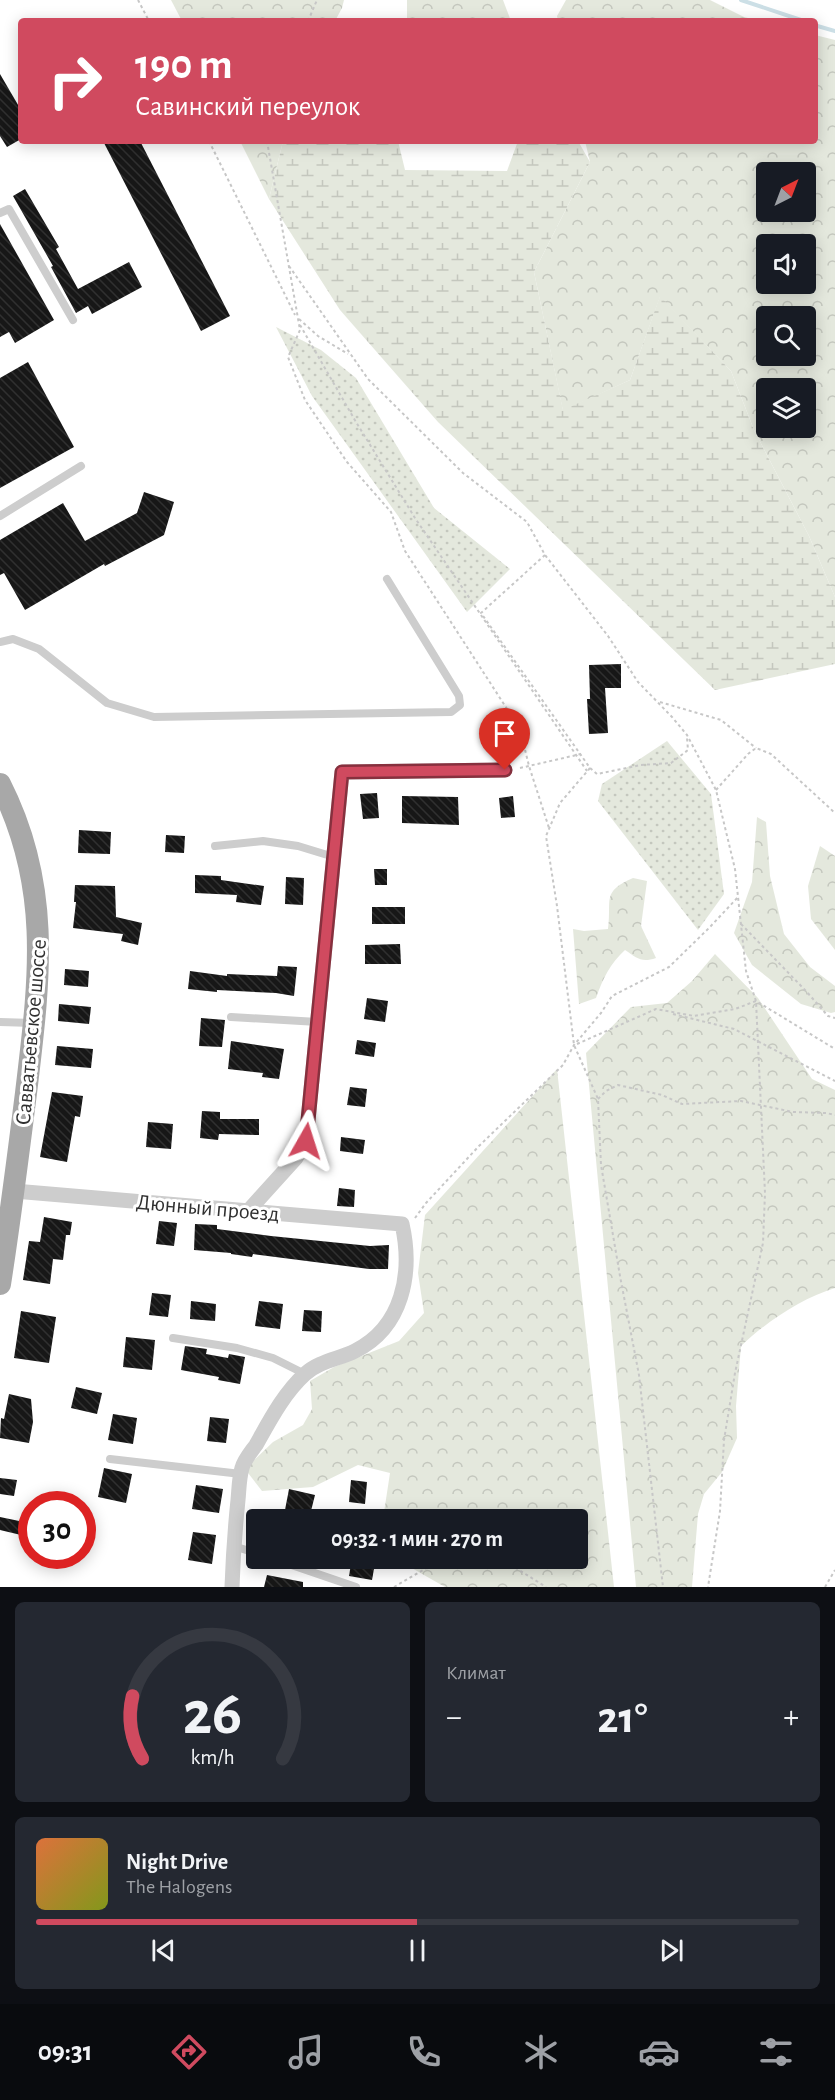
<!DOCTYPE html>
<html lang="ru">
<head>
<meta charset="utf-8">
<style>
	body { margin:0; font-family:"Alegreya Sans",sans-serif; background:#242831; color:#f1f3f6; height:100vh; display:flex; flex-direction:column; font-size:22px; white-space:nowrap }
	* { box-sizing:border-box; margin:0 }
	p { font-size:20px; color:#9ea1a6 }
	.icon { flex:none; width:33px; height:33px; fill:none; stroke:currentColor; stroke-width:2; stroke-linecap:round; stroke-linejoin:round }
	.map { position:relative; height:1587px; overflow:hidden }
	.sheet { display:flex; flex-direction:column; gap:15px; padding:15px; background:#0d0f14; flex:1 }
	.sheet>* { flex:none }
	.guide { position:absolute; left:18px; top:18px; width:800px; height:126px; border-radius:6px; box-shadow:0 3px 15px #0003; background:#d04a5f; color:#fff; overflow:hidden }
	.needle { width:39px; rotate:42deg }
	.fabs { position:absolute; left:756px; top:162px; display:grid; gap:12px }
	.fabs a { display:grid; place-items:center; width:60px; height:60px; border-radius:6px; background:#171b24; box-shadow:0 3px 15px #0003; font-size:30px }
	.speed { position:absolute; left:18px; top:1491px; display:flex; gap:12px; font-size:30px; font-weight:700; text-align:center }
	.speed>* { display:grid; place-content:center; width:78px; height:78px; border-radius:50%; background:#171b24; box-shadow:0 3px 15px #0003; line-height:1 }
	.speed .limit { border:9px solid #d22; background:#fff; color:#111 }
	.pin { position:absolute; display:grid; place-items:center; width:51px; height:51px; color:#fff; margin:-62px -26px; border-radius:50% 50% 50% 0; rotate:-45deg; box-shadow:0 0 6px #0007 }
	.pin .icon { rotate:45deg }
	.me { position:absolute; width:66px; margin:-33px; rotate:6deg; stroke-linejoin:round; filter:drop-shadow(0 0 4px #0008) }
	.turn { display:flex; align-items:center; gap:21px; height:126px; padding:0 18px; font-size:27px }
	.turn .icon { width:78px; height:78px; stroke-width:2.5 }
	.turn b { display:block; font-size:42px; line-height:51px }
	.big { font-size:45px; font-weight:600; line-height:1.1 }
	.sheet .tile { flex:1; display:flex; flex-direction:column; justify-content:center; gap:9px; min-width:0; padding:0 21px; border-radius:9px; background:#242831 }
	.sheet .dial { align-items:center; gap:0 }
	.dial svg { height:156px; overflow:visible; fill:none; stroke:#363941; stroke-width:7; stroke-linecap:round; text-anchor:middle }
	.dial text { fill:#f1f3f6; stroke:none }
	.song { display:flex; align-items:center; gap:18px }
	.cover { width:72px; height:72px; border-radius:9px; background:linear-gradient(135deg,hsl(20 70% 55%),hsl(70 70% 35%)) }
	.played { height:6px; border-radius:3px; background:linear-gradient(90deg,#d04a5f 50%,#363941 50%) }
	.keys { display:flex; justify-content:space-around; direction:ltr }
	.heat { display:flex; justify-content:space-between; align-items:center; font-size:33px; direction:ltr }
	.sheet .tiles { flex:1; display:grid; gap:15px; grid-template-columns:1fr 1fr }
	.tile:last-child { grid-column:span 2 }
	.trip { position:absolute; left:246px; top:1509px; width:342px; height:60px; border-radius:6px; background:#171b24; box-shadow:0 3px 15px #0003; font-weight:600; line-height:60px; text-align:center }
	.tabs { display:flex; height:96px; justify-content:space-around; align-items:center; background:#090b0e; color:#9ea1a6 }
	.tabs .icon { width:42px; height:42px }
	.tabs .on { color:#d04a5f }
	.tabs b { font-size:27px; color:#f1f3f6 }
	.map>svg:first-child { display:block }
	.grass { fill:url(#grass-dots) }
	.forest { fill:url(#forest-crowns); fill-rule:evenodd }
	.wetland { fill:url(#wetland-marsh) }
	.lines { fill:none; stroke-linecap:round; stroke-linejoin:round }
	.stream { stroke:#ccdfe6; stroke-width:4 }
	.building { fill:url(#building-back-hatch) }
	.path { stroke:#c7c7c7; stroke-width:2; stroke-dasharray:3 3; stroke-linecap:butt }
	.lane { stroke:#cdcdcd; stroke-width:8 }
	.street { stroke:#cdcdcd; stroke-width:15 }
	.primary { stroke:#a8a8a8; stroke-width:22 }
	.route-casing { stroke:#87303e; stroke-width:15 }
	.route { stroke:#d04a5f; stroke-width:10 }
	.labels { text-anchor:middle; stroke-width:6; stroke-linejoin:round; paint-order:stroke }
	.street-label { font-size:22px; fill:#303030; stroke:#fff }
</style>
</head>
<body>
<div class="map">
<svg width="835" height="1587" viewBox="0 0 835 1587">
	<defs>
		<pattern id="grass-dots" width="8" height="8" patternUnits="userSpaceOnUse" patternTransform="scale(1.5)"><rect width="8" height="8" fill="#e4e8dd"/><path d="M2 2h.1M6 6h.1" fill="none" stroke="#c4c7be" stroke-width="1.8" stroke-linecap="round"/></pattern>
		<pattern id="forest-crowns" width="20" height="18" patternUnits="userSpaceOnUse" patternTransform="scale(1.5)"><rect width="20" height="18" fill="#e4e8dd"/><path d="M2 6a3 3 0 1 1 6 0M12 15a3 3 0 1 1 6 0" fill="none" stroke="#c4c7be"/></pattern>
		<pattern id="wetland-marsh" width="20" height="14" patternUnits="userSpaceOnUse" patternTransform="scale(1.5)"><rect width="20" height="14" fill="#e4e8dd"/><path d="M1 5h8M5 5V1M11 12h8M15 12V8" fill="none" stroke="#c4c7be"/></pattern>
		<pattern id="building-back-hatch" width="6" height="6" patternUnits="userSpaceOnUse" patternTransform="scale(1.5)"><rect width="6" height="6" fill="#171717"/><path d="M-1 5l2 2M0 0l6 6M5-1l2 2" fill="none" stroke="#303030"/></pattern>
	</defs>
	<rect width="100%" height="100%" fill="#fff"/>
	<g class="grass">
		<polygon points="276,327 321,350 356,378 434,508 510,569 467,612 312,396"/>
		<polygon points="667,741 711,794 724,894 698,930 598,801 602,784"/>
	</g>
	<g class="forest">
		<polygon points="171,0 344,0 342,8 335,21 182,21"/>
		<polygon points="407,0 503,0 511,21 407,21"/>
		<polygon points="566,0 710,0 744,17 760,21 558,21 557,16"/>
		<path d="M815,35L835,40V597L809,536L754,430L731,371L660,297L630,380L563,411L534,272L590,162L585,141H814ZM766,172H806V212H766ZM766,244H806V284H766ZM766,316H806V356H766ZM766,388H806V428H766Z"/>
		<polygon points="240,141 283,141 269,199"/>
		<polygon points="757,817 766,822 770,876 784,934 810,967 835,986 835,1012 831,1013 801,1004 752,965 734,933 752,882"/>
		<polygon points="820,846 835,856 835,950 811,919 808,886"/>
		<path d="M633,878L647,881L641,926L656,958C641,963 637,958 625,950C610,964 603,978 596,998L579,1004L573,929L584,931L608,929C612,899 601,892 633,878Z"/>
		<path d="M715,954L758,998L812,1079L835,1090V1288C802,1298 766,1322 741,1346L736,1406L737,1438L722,1472L704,1494L698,1514L692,1587H636L586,1053L631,1007L667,1003L692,981Z"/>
		<polygon points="557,1069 614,1587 445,1587 396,1559 578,1558 578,1520 383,1519 390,1473 358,1465 313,1487 262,1491 245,1469 273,1442 303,1425 312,1409 310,1381 334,1367 399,1341 424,1313 418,1273 425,1215"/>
	</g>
	<polygon class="wetland" points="283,141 398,141 405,170 507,171 518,141 578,141 590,162 534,272 563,410 630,380 660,296 731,371 754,430 809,536 835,597 835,664 715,690 438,422 340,310 269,199"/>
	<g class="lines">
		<g class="stream">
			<polyline points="741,0 804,21"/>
			<polyline points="814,25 835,31"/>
		</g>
	</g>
	<g class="building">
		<polygon points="0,74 21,110 21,139 7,147 0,136"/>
		<polygon points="103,141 140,141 230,316 201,331"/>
		<polygon points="25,189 59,247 56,249 78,289 129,262 142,287 92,314 88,306 76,313 51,267 53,266 13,196"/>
		<polygon points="0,224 54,320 15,343 9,332 0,337"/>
		<polygon points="28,362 74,447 0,488 0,378"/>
		<polygon points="144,492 174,502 164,535 105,566 104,564 25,610 4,573 0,575 0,540 63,503 85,541 137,513"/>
		<polygon points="621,664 621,688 605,688 608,733 589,734 587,699 590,699 589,665"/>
		<polygon points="377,793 379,818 363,819 360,794"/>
		<polygon points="402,796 458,797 459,825 402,823"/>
		<polygon points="513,796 515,817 501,818 499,798"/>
		<polygon points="79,830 111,832 110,854 78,853"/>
		<polygon points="166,835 185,836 184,853 165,852"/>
		<polygon points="374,869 387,869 387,885 375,885"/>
		<polygon points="195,875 221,876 221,880 264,886 261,905 236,902 237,895 195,893"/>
		<polygon points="286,877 304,878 303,905 285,904"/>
		<polygon points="75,885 115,886 116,917 142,923 138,945 121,941 123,934 73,928 76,902 74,902"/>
		<rect x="372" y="907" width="33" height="17"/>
		<polygon points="400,944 401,964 365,964 365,945"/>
		<polygon points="278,966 297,967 294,996 276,993 217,990 217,992 188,989 190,971 227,976 227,974 277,976"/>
		<polygon points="65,969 89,971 88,987 64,985"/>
		<polygon points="367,998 388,1001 385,1022 364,1019"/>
		<polygon points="59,1004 91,1007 89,1024 58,1021"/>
		<polygon points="201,1018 225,1020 222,1047 199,1046"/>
		<polygon points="357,1040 376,1043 374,1057 355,1054"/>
		<polygon points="231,1041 284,1049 279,1079 262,1077 263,1073 228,1069"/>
		<polygon points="57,1046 93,1049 91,1068 55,1065"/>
		<polygon points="350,1087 367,1089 365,1107 347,1105"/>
		<polygon points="52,1092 83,1096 80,1117 75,1116 67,1162 40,1157"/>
		<polygon points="202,1111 220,1112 220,1119 259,1119 259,1135 219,1134 218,1140 200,1138"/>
		<polygon points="148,1122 173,1124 171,1149 146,1147"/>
		<polygon points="341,1137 365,1140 363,1154 340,1151"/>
		<polygon points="339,1188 355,1190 354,1207 337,1206"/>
		<polygon points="44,1217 72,1222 70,1235 66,1235 63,1260 53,1259 50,1284 23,1280 29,1241 40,1242"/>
		<polygon points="159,1221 177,1223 174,1246 156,1244"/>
		<polygon points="195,1224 217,1225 217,1229 271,1236 370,1246 389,1245 388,1269 369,1269 253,1254 252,1257 231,1254 231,1253 194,1250"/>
		<polygon points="152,1293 171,1295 168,1317 149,1315"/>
		<polygon points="191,1301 216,1304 215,1321 190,1319"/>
		<polygon points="259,1301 283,1304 280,1329 255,1326"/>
		<polygon points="304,1310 322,1311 321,1332 302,1331"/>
		<polygon points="21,1311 56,1317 49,1363 14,1358"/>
		<polygon points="126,1337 155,1340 152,1370 123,1367"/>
		<polygon points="185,1346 207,1349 206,1354 228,1358 229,1354 245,1357 240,1384 218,1380 219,1377 181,1370"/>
		<polygon points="76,1387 102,1393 97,1414 71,1408"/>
		<polygon points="9,1394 31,1399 33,1422 29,1443 0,1438 1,1418 4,1419"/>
		<polygon points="113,1414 137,1418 133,1444 108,1440"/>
		<polygon points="210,1417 229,1419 226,1443 207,1441"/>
		<polygon points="104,1468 132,1474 126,1503 98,1497"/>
		<polygon points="0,1478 17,1480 14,1496 0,1494"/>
		<polygon points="351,1480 367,1482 365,1504 349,1502"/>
		<polygon points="196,1485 223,1489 219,1513 192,1509"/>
		<polygon points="289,1489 315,1495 310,1515 285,1510"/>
		<polygon points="0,1517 24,1522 21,1535 0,1530"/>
		<polygon points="193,1532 216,1535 212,1564 188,1560"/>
		<polygon points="352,1558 376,1558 372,1580 349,1576"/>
		<polygon points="267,1575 303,1582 303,1587 264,1587"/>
	</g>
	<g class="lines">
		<g class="path">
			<polyline points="138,0 149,21"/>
			<polyline points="308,21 317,0"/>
			<polyline points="209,141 295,315"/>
			<polyline points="267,141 300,330 288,357 305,400 347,462 391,512 405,551 520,729 529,766 549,828"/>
			<polyline points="289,266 368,379 463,473 527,522 545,555 608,636 638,682 672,717 687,735 716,790 735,869 746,971 756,1001 765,1193 763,1243 735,1373 724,1440 720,1511 708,1587"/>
			<polyline points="299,319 318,336 348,354"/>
			<polyline points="300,325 356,422 415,518 587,771"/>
			<polyline points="545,555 481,613 590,768 597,774 641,765 671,763 688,750 687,738"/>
			<polyline points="660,702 721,720 756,748"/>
			<polyline points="520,768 581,754"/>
			<polyline points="590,768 560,803 546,836 557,906 574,1045 598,1099 601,1165 620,1276 639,1375 663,1587"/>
			<polyline points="716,790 748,754 756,748 771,754 835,813"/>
			<polyline points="741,924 806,991 828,1016 835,1018"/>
			<polyline points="673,1014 734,1029 835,1081"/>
			<polyline points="577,1044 656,1009 694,1016 735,1009 756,1001 835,1049"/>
			<polyline points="598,1099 606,1091 618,1085 662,1095 682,1104 741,1101 793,1112 826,1113 835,1115"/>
			<polyline points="415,1218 426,1203 479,1146 563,1065 574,1045 601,1013 612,996 669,967 709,928 739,896"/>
			<polyline points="500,1558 546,1587"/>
			<polyline points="394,1587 444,1558"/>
			<polyline points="825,1587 835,1570"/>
		</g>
		<g class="lane">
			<polyline points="0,213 9,209 73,320"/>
			<polyline points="0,516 81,466"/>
			<polyline points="0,642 13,639 39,649 107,703 154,717 451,712 460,705 459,696 387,579"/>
			<polyline points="215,846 263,841 298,846 334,857"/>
			<polyline points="231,1017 318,1022"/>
			<polyline points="0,1022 33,1023"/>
			<polyline points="173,1338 237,1348 273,1358 305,1374"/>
			<polyline points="110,1459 241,1474"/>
			<polyline points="233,1546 256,1553"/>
			<polyline points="271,1558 356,1587"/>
		</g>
		<g class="street">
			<path d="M14,1191L402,1224C413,1273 403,1327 355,1351C339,1359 319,1361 305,1374C284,1393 270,1420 256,1445C251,1452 244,1460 242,1468C239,1478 239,1490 238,1500C235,1529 233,1558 232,1587"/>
			<polyline points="249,1210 296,1158 306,1141 342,772 505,770"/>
		</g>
		<path class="primary" d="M0,784C53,888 39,983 26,1093C18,1157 10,1220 0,1284"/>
	</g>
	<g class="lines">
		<g class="route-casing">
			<polyline id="route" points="306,1141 342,772 505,770"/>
		</g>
		<use href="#route" class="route"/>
	</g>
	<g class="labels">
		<g class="street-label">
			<text transform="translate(30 1032) rotate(-85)" y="8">Савватьевское шоссе</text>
			<text transform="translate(208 1207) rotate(5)" y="8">Дюнный проезд</text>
		</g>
	</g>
</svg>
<div class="fabs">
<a><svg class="needle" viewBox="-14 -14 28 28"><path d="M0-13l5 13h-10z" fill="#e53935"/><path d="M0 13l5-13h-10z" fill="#9ea1a6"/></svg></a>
<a><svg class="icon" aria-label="sound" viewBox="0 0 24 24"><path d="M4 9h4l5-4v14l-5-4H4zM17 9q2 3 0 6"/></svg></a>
<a><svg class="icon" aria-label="search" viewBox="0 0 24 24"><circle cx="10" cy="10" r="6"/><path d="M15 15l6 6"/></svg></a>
<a><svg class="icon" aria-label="layers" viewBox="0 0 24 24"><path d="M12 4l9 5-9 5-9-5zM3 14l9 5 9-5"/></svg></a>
</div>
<div class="speed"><div class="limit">30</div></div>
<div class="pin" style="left:505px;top:770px;background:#d93025"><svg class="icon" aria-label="arrive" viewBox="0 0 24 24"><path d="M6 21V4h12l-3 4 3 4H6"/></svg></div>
<svg class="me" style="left:306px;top:1141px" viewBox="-20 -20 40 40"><path d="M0-17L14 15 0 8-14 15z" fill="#d04a5f" stroke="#fff" stroke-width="4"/></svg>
<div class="trip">09:32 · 1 мин · 270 m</div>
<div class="guide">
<div class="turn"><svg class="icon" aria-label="right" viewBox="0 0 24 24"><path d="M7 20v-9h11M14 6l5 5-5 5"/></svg><div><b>190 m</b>Савинский переулок</div></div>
</div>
</div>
<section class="sheet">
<div class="tiles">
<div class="tile dial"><svg viewBox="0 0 100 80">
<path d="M14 69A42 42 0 1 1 86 69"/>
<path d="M14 69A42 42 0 0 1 9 37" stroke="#d04a5f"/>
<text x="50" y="56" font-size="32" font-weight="700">26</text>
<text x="50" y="72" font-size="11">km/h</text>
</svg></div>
<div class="tile"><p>Климат</p>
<div class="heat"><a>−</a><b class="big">21°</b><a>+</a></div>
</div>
<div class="tile">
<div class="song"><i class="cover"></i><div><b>Night Drive</b><p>The Halogens</p></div></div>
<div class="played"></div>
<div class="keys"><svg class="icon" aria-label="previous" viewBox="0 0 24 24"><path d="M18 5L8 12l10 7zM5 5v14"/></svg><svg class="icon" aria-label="pause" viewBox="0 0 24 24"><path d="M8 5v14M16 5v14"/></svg><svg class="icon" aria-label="next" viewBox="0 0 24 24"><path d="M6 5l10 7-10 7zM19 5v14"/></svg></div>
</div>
</div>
</section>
<nav class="tabs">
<b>09:31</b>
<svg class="icon on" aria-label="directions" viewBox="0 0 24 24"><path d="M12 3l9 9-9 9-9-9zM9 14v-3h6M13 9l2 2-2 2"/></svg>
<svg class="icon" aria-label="music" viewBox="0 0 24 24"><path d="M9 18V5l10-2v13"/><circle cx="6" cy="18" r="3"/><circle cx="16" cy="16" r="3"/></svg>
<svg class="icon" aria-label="phone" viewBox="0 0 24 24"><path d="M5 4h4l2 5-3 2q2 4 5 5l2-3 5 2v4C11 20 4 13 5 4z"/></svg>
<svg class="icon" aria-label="climate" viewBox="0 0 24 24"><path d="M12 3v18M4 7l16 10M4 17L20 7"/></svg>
<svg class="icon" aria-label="car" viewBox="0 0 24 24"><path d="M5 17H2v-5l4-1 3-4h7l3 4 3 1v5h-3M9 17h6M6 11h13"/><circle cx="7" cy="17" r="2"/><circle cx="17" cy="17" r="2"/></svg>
<svg class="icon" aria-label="filters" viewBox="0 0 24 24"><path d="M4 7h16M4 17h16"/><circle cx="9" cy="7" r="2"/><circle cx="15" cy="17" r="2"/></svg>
</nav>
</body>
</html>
